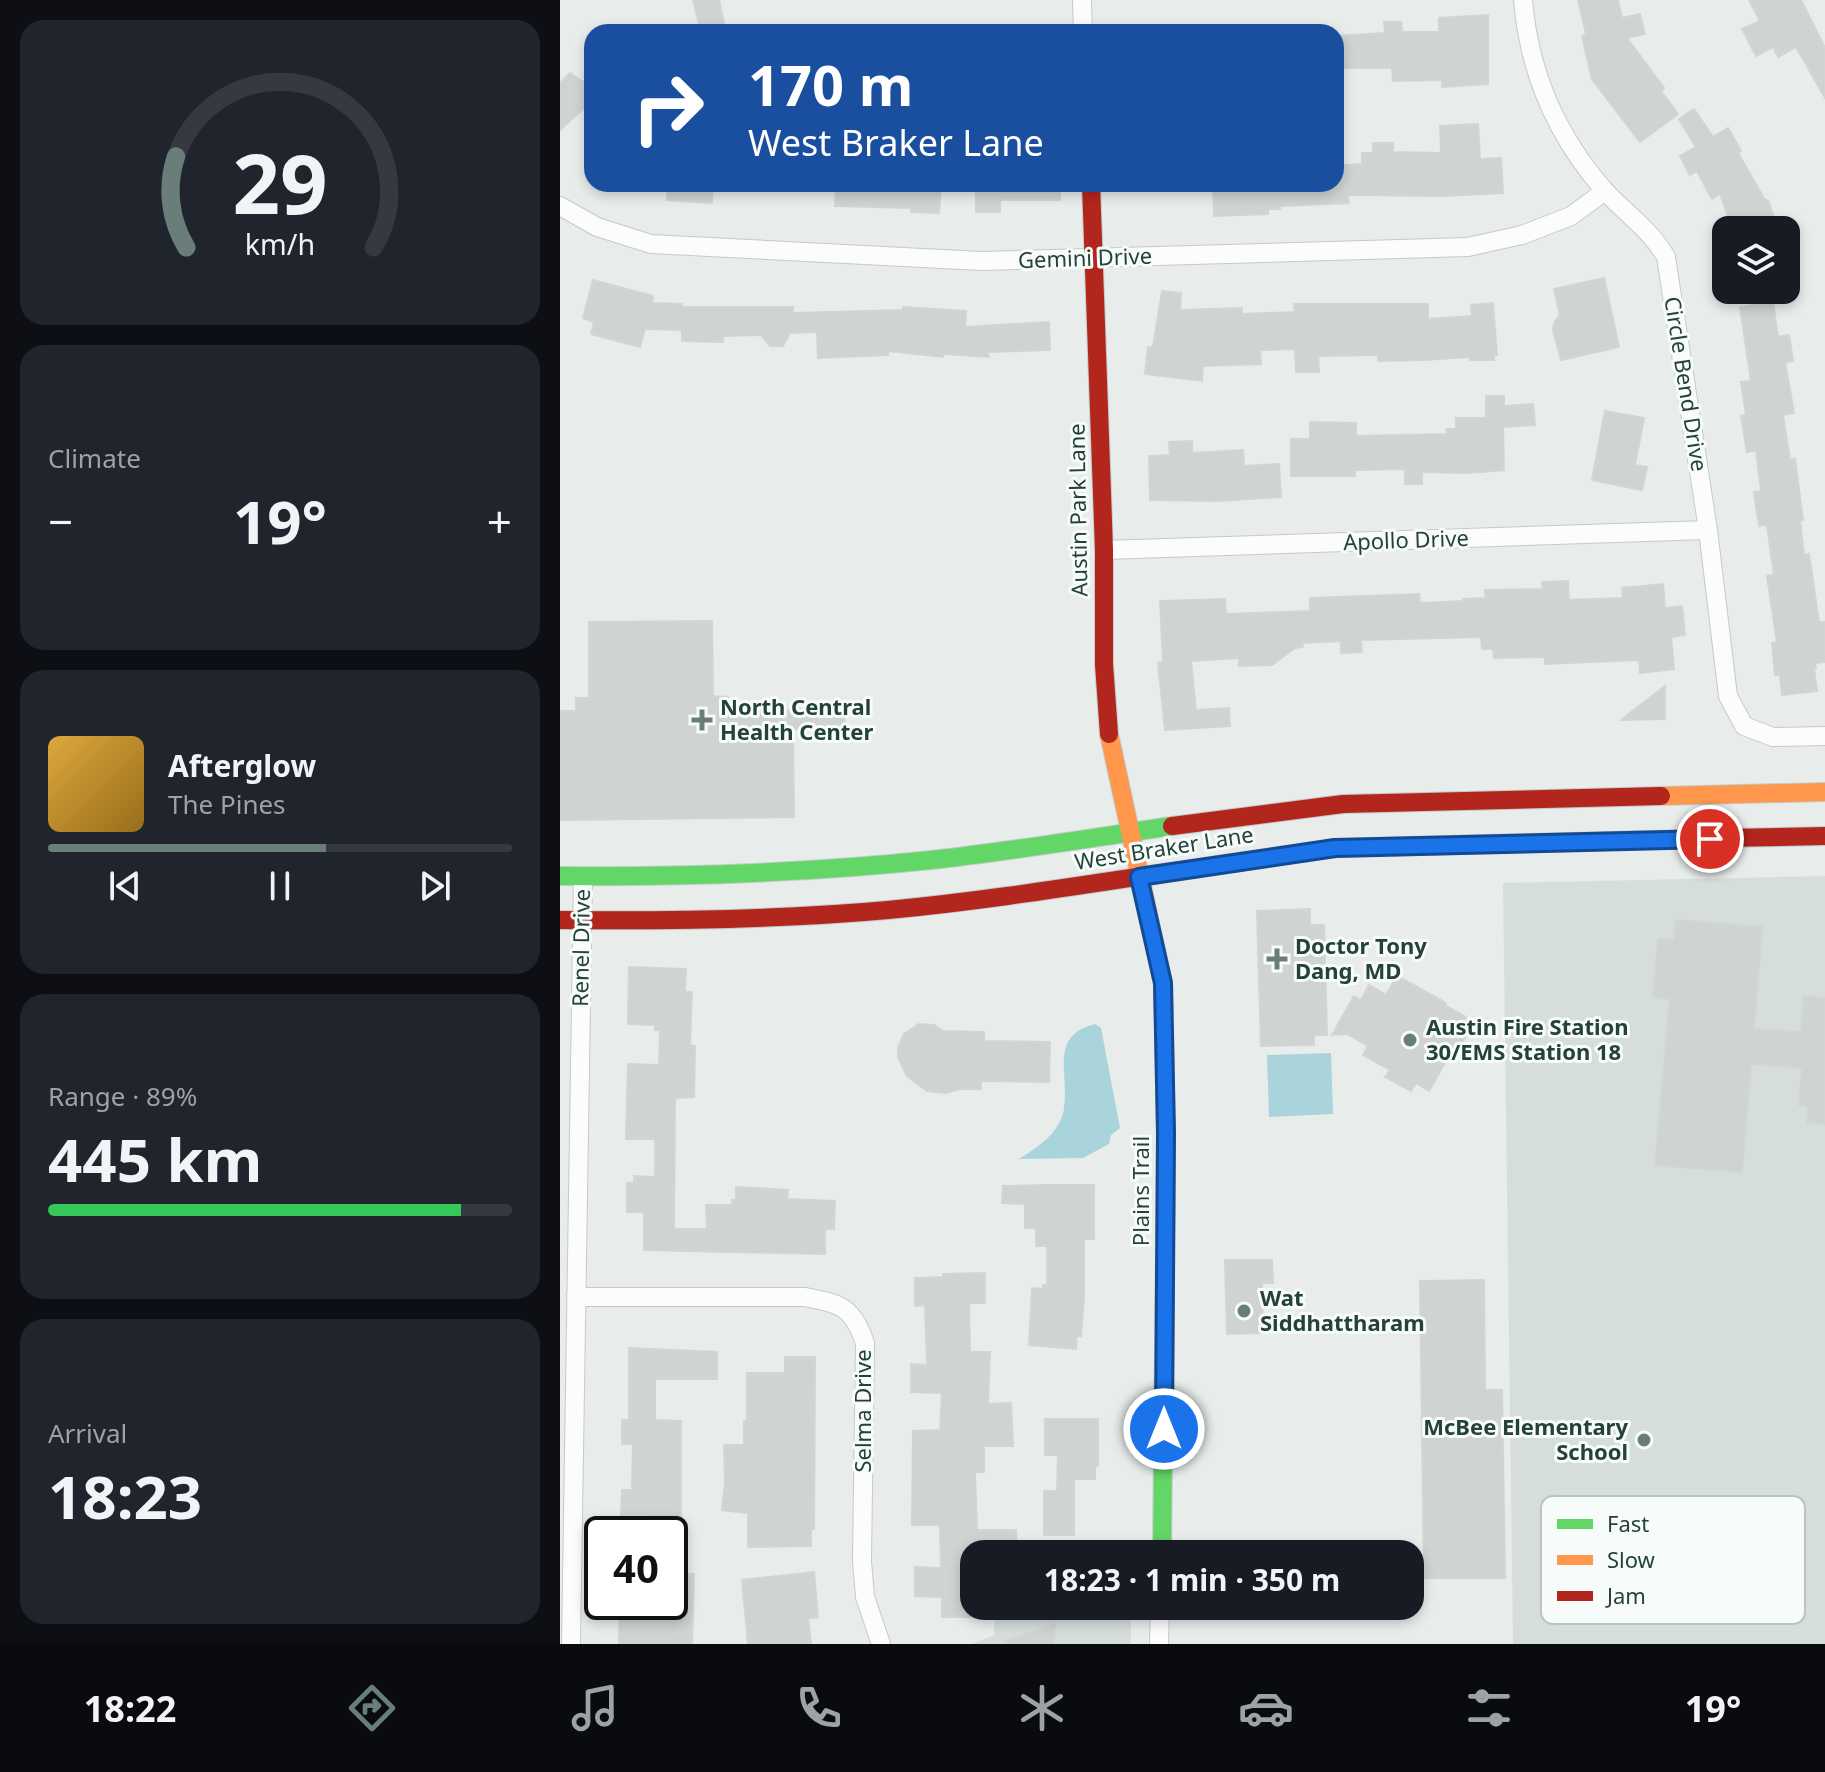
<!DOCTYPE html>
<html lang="en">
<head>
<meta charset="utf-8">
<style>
	body { margin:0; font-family:"Noto Sans",sans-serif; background:#20242c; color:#f1f3f6; height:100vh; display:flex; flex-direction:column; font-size:30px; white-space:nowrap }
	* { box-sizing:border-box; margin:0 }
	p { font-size:26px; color:#9ea1a6 }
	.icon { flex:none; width:44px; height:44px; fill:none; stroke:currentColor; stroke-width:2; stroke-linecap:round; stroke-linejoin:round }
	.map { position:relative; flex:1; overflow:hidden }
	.sheet { display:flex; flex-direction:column; gap:20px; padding:20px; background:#0d0f14; width:560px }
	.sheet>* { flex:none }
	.guide { position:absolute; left:24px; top:24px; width:760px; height:168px; border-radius:24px; box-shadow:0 4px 12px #0003; background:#1a4fa0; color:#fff; overflow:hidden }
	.buttons { position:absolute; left:1152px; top:216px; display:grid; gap:16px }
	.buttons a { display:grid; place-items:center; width:88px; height:88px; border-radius:16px; background:#171b24; box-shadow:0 4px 12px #0003; font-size:40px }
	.speed { position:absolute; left:24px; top:1516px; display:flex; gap:16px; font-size:40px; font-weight:700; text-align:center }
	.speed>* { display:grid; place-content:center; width:104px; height:104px; border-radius:50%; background:#171b24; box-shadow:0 4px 12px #0003; line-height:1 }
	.speed .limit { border:4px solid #111; border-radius:12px; background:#fff; color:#111 }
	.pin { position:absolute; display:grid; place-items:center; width:68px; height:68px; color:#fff; margin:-34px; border:4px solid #fff; border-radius:50%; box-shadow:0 2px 8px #0007 }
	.me { position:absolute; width:88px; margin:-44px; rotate:0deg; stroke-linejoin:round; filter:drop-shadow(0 0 6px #0008) }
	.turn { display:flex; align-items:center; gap:28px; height:168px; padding:0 32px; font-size:36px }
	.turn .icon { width:104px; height:104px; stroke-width:2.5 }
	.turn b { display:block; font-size:56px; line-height:68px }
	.big { font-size:60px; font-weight:700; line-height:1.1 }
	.sheet .card { flex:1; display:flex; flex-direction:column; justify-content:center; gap:12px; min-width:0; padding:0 28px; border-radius:24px; background:#20242c }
	.sheet .dial { align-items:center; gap:0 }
	.dial svg { height:208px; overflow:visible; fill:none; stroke:#363941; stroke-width:7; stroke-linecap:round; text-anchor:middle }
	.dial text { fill:#f1f3f6; stroke:none }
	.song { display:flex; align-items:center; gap:24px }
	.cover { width:96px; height:96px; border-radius:12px; background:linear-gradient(135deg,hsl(40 70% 55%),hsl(40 70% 35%)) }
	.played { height:8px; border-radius:4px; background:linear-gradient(90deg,#697e78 60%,#363941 60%) }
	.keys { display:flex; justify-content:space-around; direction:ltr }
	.heat { display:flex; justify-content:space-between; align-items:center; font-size:44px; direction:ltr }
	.charge { height:12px; border-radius:6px; background:linear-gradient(90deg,#34c759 89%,#363941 0) }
	.trip { position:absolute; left:400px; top:1540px; width:464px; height:80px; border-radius:24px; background:#171b24; box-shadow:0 4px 12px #0003; font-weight:700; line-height:80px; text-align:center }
	.dock { display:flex; height:128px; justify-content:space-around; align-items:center; background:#090b0e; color:#9ea1a6 }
	.dock .icon { width:56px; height:56px }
	.dock .active { color:#697e78 }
	.dock b { font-size:36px; color:#f1f3f6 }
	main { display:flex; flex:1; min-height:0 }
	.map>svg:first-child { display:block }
	.built { fill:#d6dedb }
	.water { fill:#a9d4db }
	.building { fill:#cfd4d2; stroke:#d1d6d4; stroke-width:2 }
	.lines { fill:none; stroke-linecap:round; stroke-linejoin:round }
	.street-casing { stroke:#c5cac8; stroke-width:20 }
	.fast-casing { stroke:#c3cbc8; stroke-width:20 }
	.slow-casing { stroke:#c3cbc8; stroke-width:20 }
	.jam-casing { stroke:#c3cbc8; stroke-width:20 }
	.street { stroke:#fcfcfc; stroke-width:18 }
	.fast { stroke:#63d668; stroke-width:18 }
	.slow { stroke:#ff974d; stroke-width:18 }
	.jam { stroke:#b3261e; stroke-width:18 }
	.route-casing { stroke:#114b97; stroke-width:20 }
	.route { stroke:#1a73e8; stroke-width:14 }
	.poi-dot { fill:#697e78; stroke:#f7fbf9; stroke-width:3 }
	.labels { text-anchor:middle; stroke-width:6; stroke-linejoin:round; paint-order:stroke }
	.street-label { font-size:22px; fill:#24423a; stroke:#f7fbf9 }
	.poi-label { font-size:22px; font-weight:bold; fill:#24423a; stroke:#f7fbf9; text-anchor:start }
	.key { fill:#f7fbf9; stroke:#b8c4c0; stroke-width:2 }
	.key-label { font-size:22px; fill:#24423a }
</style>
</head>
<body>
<main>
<section class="sheet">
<div class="card dial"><svg viewBox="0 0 100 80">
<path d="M14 69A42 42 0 1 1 86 69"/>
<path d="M14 69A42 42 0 0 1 10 34" stroke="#697e78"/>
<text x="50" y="56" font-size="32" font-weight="700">29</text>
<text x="50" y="72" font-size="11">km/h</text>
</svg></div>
<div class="card"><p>Climate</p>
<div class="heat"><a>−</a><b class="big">19°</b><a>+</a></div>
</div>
<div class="card">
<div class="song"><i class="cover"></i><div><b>Afterglow</b><p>The Pines</p></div></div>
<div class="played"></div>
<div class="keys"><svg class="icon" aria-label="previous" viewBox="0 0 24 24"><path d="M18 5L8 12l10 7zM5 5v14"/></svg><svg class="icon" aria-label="pause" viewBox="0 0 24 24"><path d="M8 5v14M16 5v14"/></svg><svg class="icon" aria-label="next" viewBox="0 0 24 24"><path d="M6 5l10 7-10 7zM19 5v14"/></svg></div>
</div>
<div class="card"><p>Range · 89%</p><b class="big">445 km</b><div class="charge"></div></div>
<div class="card"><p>Arrival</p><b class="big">18:23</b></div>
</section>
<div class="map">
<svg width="1265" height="1644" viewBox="0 0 1265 1644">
	<rect width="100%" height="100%" fill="#e8edeb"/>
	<g class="built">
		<polygon points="1265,876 1265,1644 953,1644 943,883"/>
		<polygon points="435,1606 571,1606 571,1644 412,1644 434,1635"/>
	</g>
	<g class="water">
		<path d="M535,1024L541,1028L560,1128L551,1135L549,1144L523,1158L459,1159C478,1147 500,1133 504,1109C510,1073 488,1036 535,1024Z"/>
		<polygon points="771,1053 773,1114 709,1117 707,1055"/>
	</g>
	<g class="building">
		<polygon points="133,0 159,0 166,32 141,32"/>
		<polygon points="1018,0 1058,0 1062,18 1080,14 1085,34 1067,38 1104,88 1101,91 1118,114 1080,142 1032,79 1022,36 1026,34"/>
		<polygon points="1189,0 1241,0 1265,48 1265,98 1236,47 1218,57 1213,47 1196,56 1182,29 1200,21"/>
		<polygon points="928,15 928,84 882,87 882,80 833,81 832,68 776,68 776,36 825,33 824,22 841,22 842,32 879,32 879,18"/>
		<polygon points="10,73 23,82 32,74 32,101 0,130 0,83"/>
		<polygon points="1134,109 1153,137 1168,128 1181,151 1178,153 1205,200 1208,200 1218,230 1173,230 1160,194 1152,199 1137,171 1130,175 1120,156 1136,147 1119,119"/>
		<polygon points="918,124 920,159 941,158 943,193 883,196 788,195 789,203 720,206 720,209 708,209 708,214 654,216 653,184 776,184 776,166 802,164 802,153 813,153 813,143 833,143 833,152 881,153 880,126"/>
		<polygon points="108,184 153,184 152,203 107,200"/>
		<polygon points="276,184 381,184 379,213 351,212 351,208 275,206"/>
		<polygon points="416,184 500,184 500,200 440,200 440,212 416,212"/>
		<polygon points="1044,278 1059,347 1001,360 993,330 994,323 1000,315 994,289"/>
		<polygon points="33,280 93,296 92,303 122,304 122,307 233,307 233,313 343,310 343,307 406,311 405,327 489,322 490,350 428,352 429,357 383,354 383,357 328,351 328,355 258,358 257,332 230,333 223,346 210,346 201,335 163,336 163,342 122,341 122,330 85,329 80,347 31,334 34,322 23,318"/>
		<polygon points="602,291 621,293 620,310 682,308 682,314 735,312 734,304 868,304 868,319 912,316 911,305 933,303 937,355 934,355 934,360 910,360 910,357 864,360 818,361 818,355 758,356 759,372 736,372 735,349 700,350 701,364 643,366 642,381 585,374 588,347 593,347"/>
		<polygon points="1213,302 1218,337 1229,335 1233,361 1225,362 1234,413 1223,415 1230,460 1235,459 1243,520 1240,520 1244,555 1249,554 1259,622 1265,622 1265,662 1255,663 1256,668 1254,668 1257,691 1222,695 1220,675 1215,675 1212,643 1217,642 1207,576 1214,575 1207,525 1199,526 1194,492 1201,491 1196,450 1187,452 1181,416 1186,415 1181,382 1191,381 1180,307"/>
		<polygon points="926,396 944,396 944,406 973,404 975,425 943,427 944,470 908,473 862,472 862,484 845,484 845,469 795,470 795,476 731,476 731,439 750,439 750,422 796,423 796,436 888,434 886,429 896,429 896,418 926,418"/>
		<polygon points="1045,411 1084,418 1075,465 1087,467 1082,490 1032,480"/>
		<polygon points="632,441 632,453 683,450 684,466 719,464 721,497 658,501 590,500 589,456 610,455 609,442"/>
		<polygon points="1008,581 1009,600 1063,598 1062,588 1103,584 1105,608 1122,606 1125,635 1111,637 1114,669 1080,673 1079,660 985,664 985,657 934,658 933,649 922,649 921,637 801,640 802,652 781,653 781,641 742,643 743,647 735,648 712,665 679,666 679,658 631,661 636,710 669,708 670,726 605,730 598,663 603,662 600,601 665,599 666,614 750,611 750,598 859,594 860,603 903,601 903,599 926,598 925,590 983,589 982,582"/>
		<polygon points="152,621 153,696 168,697 168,710 284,709 285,729 233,729 234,817 0,820 0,711 16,711 16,698 29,698 29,622"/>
		<polygon points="1105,686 1105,719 1061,720"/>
		<polygon points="750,909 750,925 764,925 767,1035 754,1035 754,1045 701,1046 697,911"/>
		<polygon points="1116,920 1202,927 1194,1029 1241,1032 1244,996 1265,998 1265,1124 1247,1122 1248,1106 1239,1105 1242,1068 1191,1064 1182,1172 1095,1165 1110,999 1093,997 1098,939 1114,940"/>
		<polygon points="69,967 126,969 125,992 132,992 130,1045 135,1046 134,1097 115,1098 114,1229 147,1229 146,1205 172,1205 172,1200 176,1200 176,1187 228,1190 227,1199 275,1201 274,1229 265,1229 265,1254 84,1250 84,1212 67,1212 67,1183 74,1183 74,1176 95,1177 95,1139 66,1139 68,1064 99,1065 100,1030 95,1030 95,1025 68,1024"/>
		<polygon points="837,976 886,1003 885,1005 906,1017 904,1020 909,1022 905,1029 909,1031 892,1061 887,1059 869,1091 856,1083 851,1091 825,1077 830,1070 803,1055 808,1046 787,1034 772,1035 794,996 801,1000 809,985 826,995"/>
		<polygon points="359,1024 374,1025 383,1031 424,1032 424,1041 490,1042 489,1082 421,1081 421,1089 400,1089 386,1093 367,1091 347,1076 338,1057 338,1048 344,1034"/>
		<polygon points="484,1185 534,1185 534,1239 524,1239 524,1296 521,1336 517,1336 516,1349 469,1345 472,1288 483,1289 483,1285 487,1285 487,1246 476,1246 476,1228 465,1228 465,1204 442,1203 443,1186"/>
		<polygon points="665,1260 712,1260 713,1283 702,1283 703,1333 667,1334"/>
		<polygon points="425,1273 425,1303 409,1303 410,1352 430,1352 428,1404 451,1403 453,1446 424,1446 424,1472 415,1472 417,1530 456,1530 457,1554 414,1554 414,1617 382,1617 382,1597 355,1596 355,1567 381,1568 380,1525 352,1525 353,1431 380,1430 382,1393 351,1392 351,1364 367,1365 365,1305 355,1306 355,1278 383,1277 383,1274"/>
		<polygon points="924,1280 925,1390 942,1390 945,1578 864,1578 860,1281"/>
		<polygon points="69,1348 157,1352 157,1379 95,1379 95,1420 121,1421 121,1534 84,1534 85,1516 61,1516 62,1490 72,1490 73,1444 62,1444 62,1420 69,1420"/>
		<polygon points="225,1357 255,1357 254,1529 251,1529 251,1546 188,1547 188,1513 162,1510 165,1482 164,1445 184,1445 184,1421 187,1421 187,1373 225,1373"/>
		<polygon points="485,1419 538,1419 538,1466 535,1466 535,1479 514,1479 514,1535 484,1535 484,1491 497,1491 498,1455 485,1455"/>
		<polygon points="254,1572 258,1617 248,1618 251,1644 188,1644 182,1580"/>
		<polygon points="110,1574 134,1574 132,1644 59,1644 60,1602 110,1602"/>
		<polygon points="495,1624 494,1644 445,1644 445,1641"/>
	</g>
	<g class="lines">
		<g class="street-casing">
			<g id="street">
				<polyline points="522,0 523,32"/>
				<path d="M963,0C969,72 996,135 1044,190C1065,213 1090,229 1106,257L1148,530L1168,696L1184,726L1213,737L1265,736"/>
				<polyline points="0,206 37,227 91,244 421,261 908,247 962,235 1011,216 1045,191"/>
				<polyline points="544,550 1148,530"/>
				<path d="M16,1297H245C281,1304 292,1306 305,1343L302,1561L305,1597L321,1644"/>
				<polyline points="11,1644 23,876"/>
				<polyline points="599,1644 600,1606"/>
			</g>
		</g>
		<g class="fast-casing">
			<g id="fast">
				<path d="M0,876C124,877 248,873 371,860C452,851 532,838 612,826"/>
				<polyline points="602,1554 606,1140"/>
			</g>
		</g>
		<g class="slow-casing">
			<g id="slow">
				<polyline points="549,734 603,983 606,1140"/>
				<polyline points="1101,796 1265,792"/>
				<polyline points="672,863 775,848 1165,838"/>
			</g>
		</g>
		<g class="jam-casing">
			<g id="jam">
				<polyline points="531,184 544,550 544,664 549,734"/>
				<polyline points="612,826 783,804 1101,796"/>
				<polyline points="1165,838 1265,836"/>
				<path d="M0,920C109,921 219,920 328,910C444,899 558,879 672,863"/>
			</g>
		</g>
		<use href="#street" class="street"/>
		<use href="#fast" class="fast"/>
		<use href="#slow" class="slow"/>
		<use href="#jam" class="jam"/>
	</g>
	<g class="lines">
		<g class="route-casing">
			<polyline id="route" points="604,1429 606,1133 603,983 579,877 775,848 1150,839"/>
		</g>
		<use href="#route" class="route"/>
	</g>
	<g class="poi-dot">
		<path d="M138 708h8v8h8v8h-8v8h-8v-8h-8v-8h8z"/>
		<path d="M713 947h8v8h8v8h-8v8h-8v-8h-8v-8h8z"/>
		<circle cx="850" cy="1040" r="8"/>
		<circle cx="684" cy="1311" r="8"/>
		<circle cx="1084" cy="1440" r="8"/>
	</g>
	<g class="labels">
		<g class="street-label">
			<text transform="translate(525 258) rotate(-2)" y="8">Gemini Drive</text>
			<text transform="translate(1126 384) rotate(81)" y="8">Circle Bend Drive</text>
			<text transform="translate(518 510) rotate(-91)" y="8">Austin Park Lane</text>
			<text transform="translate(846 540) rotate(-2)" y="8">Apollo Drive</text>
			<text transform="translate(604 848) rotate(-9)" y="8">West Braker Lane</text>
			<text transform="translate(21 948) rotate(-89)" y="8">Renel Drive</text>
			<text transform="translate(581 1191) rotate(-90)" y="8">Plains Trail</text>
			<text transform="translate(303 1411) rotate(-90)" y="8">Selma Drive</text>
		</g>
		<g class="poi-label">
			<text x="160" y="715">North Central<tspan x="160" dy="25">Health Center</tspan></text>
			<text x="735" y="954">Doctor Tony<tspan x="735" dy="25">Dang, MD</tspan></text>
			<text x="866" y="1035">Austin Fire Station<tspan x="866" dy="25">30/EMS Station 18</tspan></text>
			<text x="700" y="1306">Wat<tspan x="700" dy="25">Siddhattharam</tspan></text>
			<text x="1068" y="1435" text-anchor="end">McBee Elementary<tspan x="1068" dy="25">School</tspan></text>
		</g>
	</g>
	<rect x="981" y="1496" width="264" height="128" rx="12" class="key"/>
	<rect x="997" y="1519" width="36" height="10" fill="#63d668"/>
	<rect x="997" y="1555" width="36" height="10" fill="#ff974d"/>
	<rect x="997" y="1591" width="36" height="10" fill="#b3261e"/>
	<g class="key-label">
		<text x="1047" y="1532">Fast</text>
		<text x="1047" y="1568">Slow</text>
		<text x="1047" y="1604">Jam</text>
	</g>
</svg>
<div class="buttons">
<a><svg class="icon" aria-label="layers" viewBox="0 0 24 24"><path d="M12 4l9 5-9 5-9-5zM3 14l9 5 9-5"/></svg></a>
</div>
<div class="speed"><div class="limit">40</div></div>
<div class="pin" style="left:1150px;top:839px;background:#d93025"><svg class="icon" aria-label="arrive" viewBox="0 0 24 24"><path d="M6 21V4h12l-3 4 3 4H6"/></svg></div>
<svg class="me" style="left:604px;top:1429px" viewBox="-20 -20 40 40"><circle r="17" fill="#1a73e8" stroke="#fff" stroke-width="3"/><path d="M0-11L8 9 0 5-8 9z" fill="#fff"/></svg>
<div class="trip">18:23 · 1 min · 350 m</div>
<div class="guide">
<div class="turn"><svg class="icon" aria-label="right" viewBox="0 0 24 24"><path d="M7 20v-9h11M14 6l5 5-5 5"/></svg><div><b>170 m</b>West Braker Lane</div></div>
</div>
</div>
</main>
<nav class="dock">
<b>18:22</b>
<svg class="icon active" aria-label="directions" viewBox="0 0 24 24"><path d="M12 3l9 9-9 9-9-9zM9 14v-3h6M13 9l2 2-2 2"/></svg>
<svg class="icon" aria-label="music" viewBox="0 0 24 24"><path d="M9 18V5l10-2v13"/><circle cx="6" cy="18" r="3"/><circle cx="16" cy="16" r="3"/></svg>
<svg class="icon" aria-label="phone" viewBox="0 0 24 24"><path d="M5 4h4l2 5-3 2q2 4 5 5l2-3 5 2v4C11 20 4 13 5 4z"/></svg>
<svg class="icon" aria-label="climate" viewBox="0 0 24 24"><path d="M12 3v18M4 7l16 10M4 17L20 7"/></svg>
<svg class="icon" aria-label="car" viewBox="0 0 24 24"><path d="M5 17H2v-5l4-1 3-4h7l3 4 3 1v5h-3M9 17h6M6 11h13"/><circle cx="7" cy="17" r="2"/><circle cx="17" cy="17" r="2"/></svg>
<svg class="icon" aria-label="filters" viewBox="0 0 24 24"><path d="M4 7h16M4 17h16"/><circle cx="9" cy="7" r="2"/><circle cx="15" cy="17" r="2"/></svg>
<b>19°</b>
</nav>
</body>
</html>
